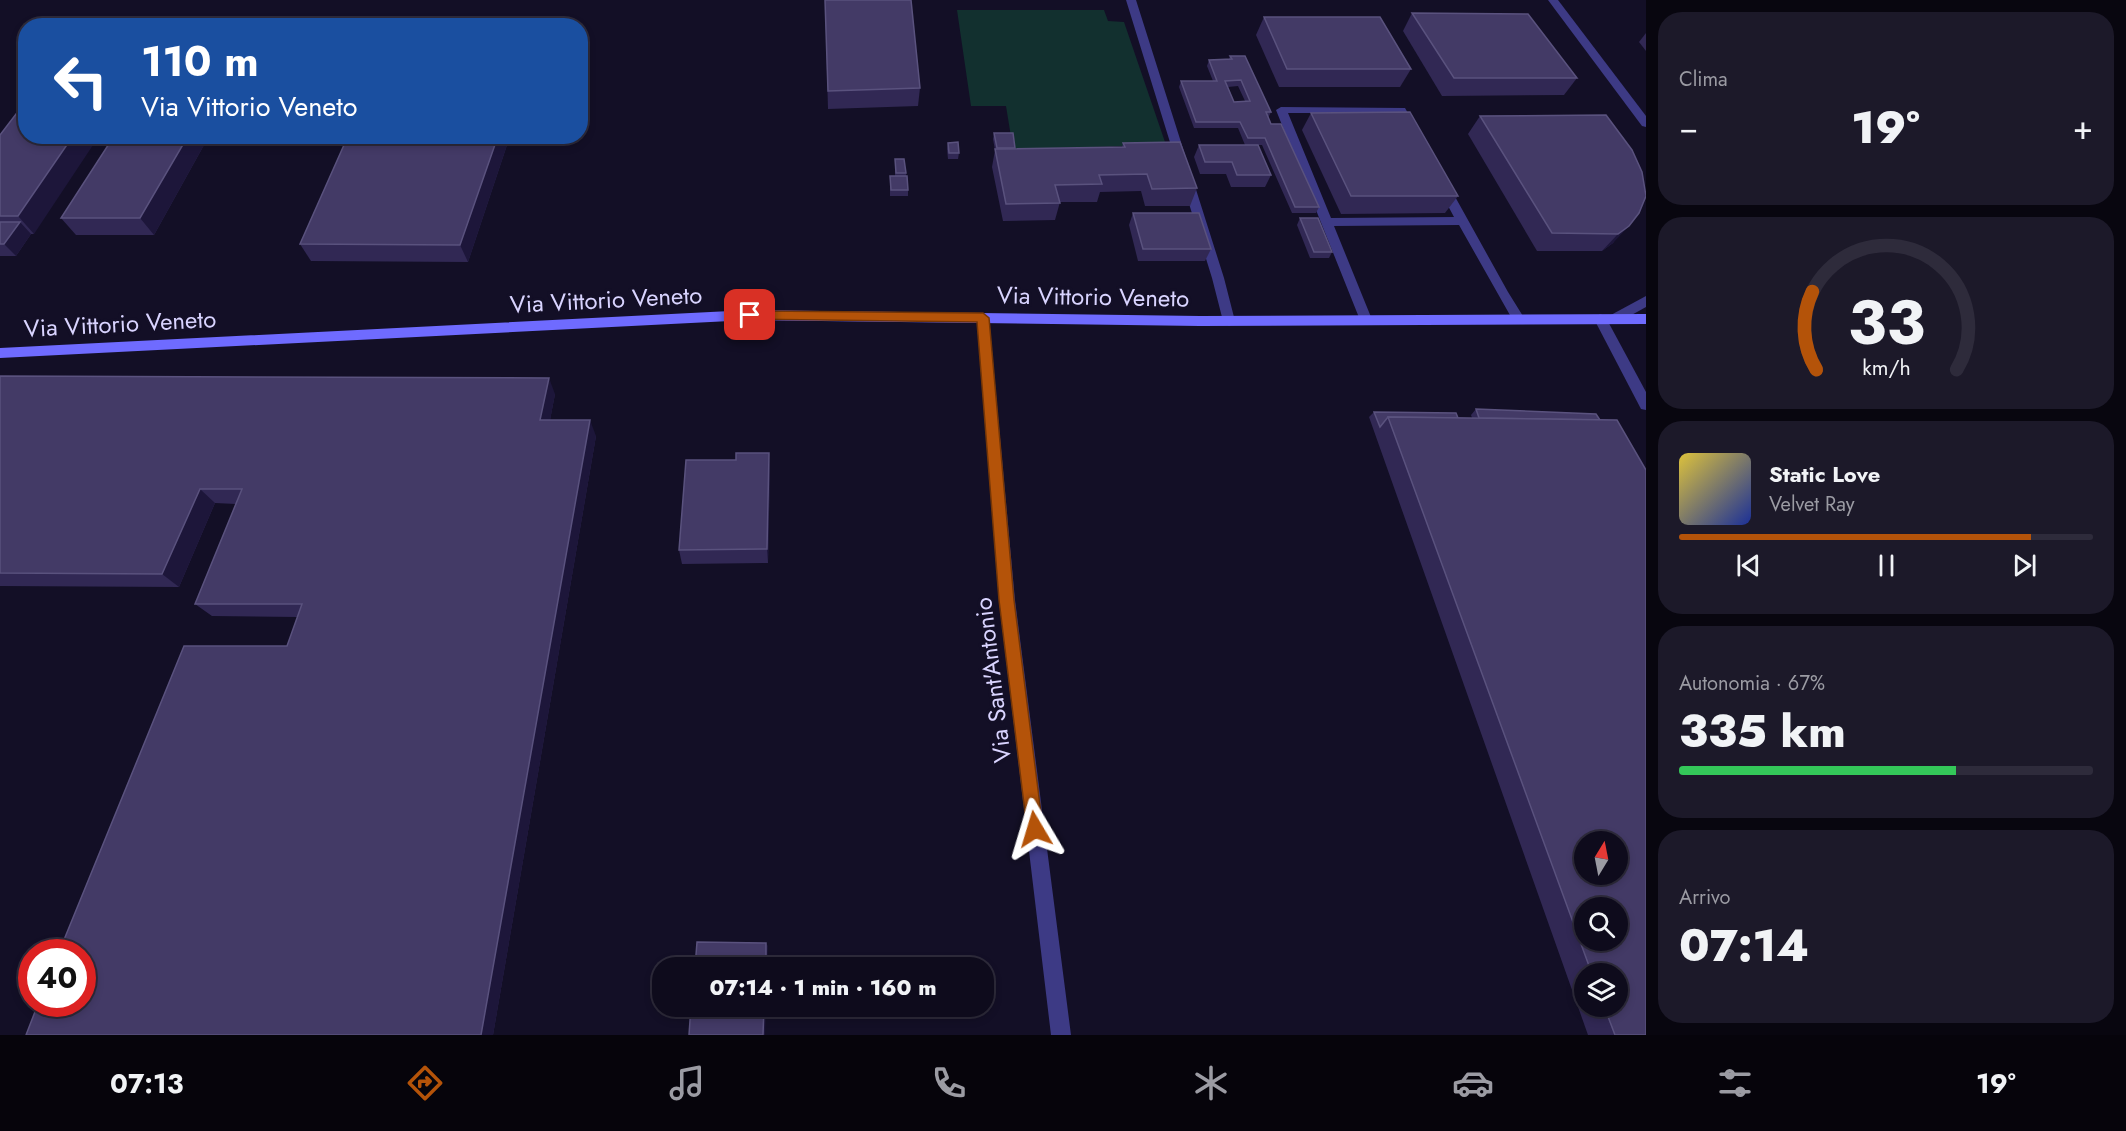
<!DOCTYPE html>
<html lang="it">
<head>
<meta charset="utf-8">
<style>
	body { margin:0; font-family:Jost,sans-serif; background:#1c1929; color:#f1f3f6; height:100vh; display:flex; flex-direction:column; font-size:22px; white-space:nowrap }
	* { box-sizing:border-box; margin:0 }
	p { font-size:20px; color:#9b9ba3 }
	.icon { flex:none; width:33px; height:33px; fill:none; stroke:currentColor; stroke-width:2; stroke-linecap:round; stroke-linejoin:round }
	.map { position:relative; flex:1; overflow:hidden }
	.details { display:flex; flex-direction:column; gap:12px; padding:12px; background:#08060f; width:480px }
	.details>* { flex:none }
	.banner { position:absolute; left:18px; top:18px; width:570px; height:126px; border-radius:24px; box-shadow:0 3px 9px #0003,0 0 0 2px #2e2b3b; background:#1a4fa0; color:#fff; overflow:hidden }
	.needle { width:39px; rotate:10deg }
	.fabs { position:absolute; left:1574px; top:831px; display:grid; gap:12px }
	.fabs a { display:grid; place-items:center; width:54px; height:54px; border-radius:50%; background:#0e0b1c; box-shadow:0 3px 9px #0003,0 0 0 2px #2e2b3b; font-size:30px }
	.speed { position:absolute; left:18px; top:939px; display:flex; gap:12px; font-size:30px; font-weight:700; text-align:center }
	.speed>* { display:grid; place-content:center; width:78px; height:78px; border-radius:50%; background:#0e0b1c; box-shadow:0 3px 9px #0003,0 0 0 2px #2e2b3b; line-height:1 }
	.speed .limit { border:9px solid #d22; background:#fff; color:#111 }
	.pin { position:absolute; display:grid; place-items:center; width:51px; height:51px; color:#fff; margin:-26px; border-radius:12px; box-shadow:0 3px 9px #0006 }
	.me { position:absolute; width:66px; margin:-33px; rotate:353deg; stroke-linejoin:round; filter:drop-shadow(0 0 4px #0008) }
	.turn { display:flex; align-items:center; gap:21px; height:126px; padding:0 24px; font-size:27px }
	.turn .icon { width:78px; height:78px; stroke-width:2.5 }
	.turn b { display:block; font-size:42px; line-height:51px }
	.big { font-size:45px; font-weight:800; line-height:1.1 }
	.details .tile { flex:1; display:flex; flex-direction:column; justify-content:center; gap:9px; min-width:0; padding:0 21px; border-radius:24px; background:#1c1929 }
	.details .dial { align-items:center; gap:0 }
	.dial svg { height:156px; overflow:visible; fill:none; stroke:#2e2b3b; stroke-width:7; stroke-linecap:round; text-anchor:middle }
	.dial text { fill:#f1f3f6; stroke:none }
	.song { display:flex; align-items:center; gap:18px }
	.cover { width:72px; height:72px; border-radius:9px; background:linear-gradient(135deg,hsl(50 70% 55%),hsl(230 70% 35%)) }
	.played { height:6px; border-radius:3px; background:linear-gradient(90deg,#b45309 85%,#2e2b3b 85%) }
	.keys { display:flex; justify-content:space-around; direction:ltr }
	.heat { display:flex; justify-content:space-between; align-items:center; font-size:33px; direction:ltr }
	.charge { height:9px; border-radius:4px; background:linear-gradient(90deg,#34c759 67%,#2e2b3b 0) }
	.trip { position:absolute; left:652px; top:957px; width:342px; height:60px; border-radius:24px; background:#0e0b1c; box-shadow:0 3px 9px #0003,0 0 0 2px #2e2b3b; font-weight:800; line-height:60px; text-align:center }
	.dock { display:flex; height:96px; justify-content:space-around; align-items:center; background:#06040b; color:#9b9ba3 }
	.dock .icon { width:42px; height:42px }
	.dock .current { color:#b45309 }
	.dock b { font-size:27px; color:#f1f3f6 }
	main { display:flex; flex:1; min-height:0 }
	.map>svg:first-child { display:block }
	.green { fill:#12302f }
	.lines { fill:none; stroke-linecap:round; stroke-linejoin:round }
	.service { fill:#3d3a85; fill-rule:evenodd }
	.tertiary { fill:#3d3a85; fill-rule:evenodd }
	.secondary { fill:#6f6bff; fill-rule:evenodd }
	.wall { fill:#312854; fill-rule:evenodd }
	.shaded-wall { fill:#1d163a }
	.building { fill:#433a66; stroke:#5a527e; stroke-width:1.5; fill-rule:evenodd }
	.route { fill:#b45309; stroke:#753606; stroke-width:1.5 }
	.labels { text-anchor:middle; stroke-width:6; stroke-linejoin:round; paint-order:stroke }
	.street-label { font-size:24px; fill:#d9d4ff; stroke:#130f26 }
</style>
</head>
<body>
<main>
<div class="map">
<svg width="1646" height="1035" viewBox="0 0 1646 1035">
	<rect width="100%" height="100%" fill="#130f26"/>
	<polygon class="green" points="957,10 1104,10 1108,21 1124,22 1166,145 1013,149 1006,106 971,106"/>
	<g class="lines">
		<g class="service">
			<polygon points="1126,0 1136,0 1224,278 1235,321 1234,324 1229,326 1223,321 1212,278"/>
			<polygon points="1281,107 1405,108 1418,130 1416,132 1408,132 1397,113 1288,113 1331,218 1454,217 1438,187 1444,183 1448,184 1508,292 1526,321 1525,324 1515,324 1459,225 1334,226 1373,322 1372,325 1362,325 1276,110"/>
			<polygon points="1600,314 1605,316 1646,392 1646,410 1641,409 1594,319"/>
		</g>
		<g class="tertiary">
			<polygon points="1548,0 1558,0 1646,116 1646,127 1642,126"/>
			<polygon points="1646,296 1646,307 1619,322 1609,322 1608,319 1609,316"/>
			<polygon points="983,313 989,318 1015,600 1071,1035 1051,1035 999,600 977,318"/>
		</g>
		<polygon class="secondary" points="750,310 1200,316 1646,314 1646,324 1200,326 750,320 0,358 0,348"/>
	</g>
	<g class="wall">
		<polygon points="825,0 911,0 920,88 918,106 828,109"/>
		<polygon points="1412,13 1577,78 1564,95 1442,96 1403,31"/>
		<polygon points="1264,17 1411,69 1400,87 1279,87 1256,35"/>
		<polygon points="1646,33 1646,51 1639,42"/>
		<path d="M1230,56L1271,112L1268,118L1271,124L1319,207L1316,213H1292L1262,145H1245L1238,128H1194L1179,87L1181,81H1213L1207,66L1209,60L1229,59ZM1238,86L1245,101L1234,102L1228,87Z"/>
		<polygon points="1311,113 1458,196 1445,213 1341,214 1302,130"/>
		<polygon points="1480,116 1646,193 1613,243 1602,251 1537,251 1468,134"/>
		<polygon points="994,133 1015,149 1122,147 1123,143 1197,188 1190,206 1145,206 1141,191 1100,192 1097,202 1060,202 1055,220 1003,221 992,167 995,150 993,139"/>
		<polygon points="0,135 34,234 31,234 16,256 0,256"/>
		<polygon points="114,136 209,136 154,235 76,235 61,218"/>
		<polygon points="510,136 468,262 311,261 300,244"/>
		<polygon points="948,143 959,153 958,159 948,159 947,149"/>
		<polygon points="1199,145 1271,175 1265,187 1231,187 1226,174 1200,174 1194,157"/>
		<polygon points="895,159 906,173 908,190 908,196 890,196 890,176 895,176"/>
		<polygon points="1133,213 1211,249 1205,261 1138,261 1129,225"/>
		<polygon points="1300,218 1332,252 1329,258 1310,258 1297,225"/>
		<polygon points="0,376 555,394 550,420 596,436 493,1035 26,1035 287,646 298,617 212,616 195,604 236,504 215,503 179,587 0,586"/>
		<path d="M1476,409L1596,414L1646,1035H1588L1369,417L1374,412L1472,418L1471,415ZM1584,974H1617V1006H1584Z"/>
		<polygon points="770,468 768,563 682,564 679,550"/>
	</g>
	<g class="shaded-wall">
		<polygon points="73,136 99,136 34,234 18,216"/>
		<polygon points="188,136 209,136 154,235 140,218"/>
		<polygon points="498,136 510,136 468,262 460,245"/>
		<polygon points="20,222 31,234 16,256 4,244"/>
		<polygon points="1629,226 1613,243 1602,251 1618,234"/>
		<polygon points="549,378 555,394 547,436 540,420"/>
		<polygon points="590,420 596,436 493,1035 481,1035"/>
		<polygon points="769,453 770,468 768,563 767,549"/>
		<polygon points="200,489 215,503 179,587 162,574"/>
		<polygon points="766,943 768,946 767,968 766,968"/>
		<polygon points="764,1006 766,1006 765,1035 763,1035"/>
	</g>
	<g class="building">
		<polygon points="825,0 911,0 920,88 828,91"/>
		<polygon points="1412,13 1528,14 1577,78 1454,78"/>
		<polygon points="1264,17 1380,17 1411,69 1287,69"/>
		<path d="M1230,56H1245L1271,112H1266L1271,124H1281L1319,207H1295L1265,138H1248L1240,122H1196L1181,81H1217L1209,60L1232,59ZM1241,80L1250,101L1234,102L1225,81Z"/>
		<polygon points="26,101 26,136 73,136 18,216 0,216 0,135"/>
		<polygon points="1410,112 1458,196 1351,196 1311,113"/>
		<polygon points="1606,115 1632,150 1642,172 1646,196 1639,213 1629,226 1618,234 1552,233 1480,116"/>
		<polygon points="994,133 1013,133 1015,148 997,148"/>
		<polygon points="114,136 188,136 140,218 61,218"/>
		<polygon points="348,136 498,136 460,245 300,244"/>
		<polygon points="958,142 959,153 949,153 948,143"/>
		<polygon points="1180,142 1197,188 1152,189 1147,174 1099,175 1102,184 1055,185 1060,203 1006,204 995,149 1125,147 1123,143"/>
		<polygon points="1199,145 1258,145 1271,175 1237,175 1232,162 1205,162"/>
		<polygon points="895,159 904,159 906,173 896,173"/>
		<polygon points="890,176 907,176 908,190 891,190"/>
		<polygon points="1133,213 1199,213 1211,249 1143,249"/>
		<polygon points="1300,218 1318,218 1332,252 1314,252"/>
		<polygon points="0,222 20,222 4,244 0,244"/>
		<polygon points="0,376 549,378 540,420 590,420 481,1035 26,1035 38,1004 82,1004 82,952 59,952 184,646 287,646 302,604 195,604 242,489 200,489 162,574 0,573"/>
		<polygon points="1476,409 1596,414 1600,420 1479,418"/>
		<polygon points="1374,412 1456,413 1458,418 1388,417 1380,427"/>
		<path d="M1388,417L1617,420L1646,470V1035H1615L1604,1006H1617V974H1592ZM1584,842H1617V874H1584ZM1584,908H1617V940H1584Z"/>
		<polygon points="736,453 769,453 767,549 679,550 686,460 736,460"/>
		<polygon points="697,942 766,943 766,968 695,968"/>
		<polygon points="691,1006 764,1006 763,1035 689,1035"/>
	</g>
	<polygon class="route" points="750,311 983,313 989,318 1014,600 1043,829 1041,835 1035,837 1029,835 1027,829 999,600 977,322 750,319 745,315"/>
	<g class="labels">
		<g class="street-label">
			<text transform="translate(1093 297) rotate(1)" y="8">Via Vittorio Veneto</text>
			<text transform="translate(606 300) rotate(-3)" y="8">Via Vittorio Veneto</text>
			<text transform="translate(120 324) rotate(-3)" y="8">Via Vittorio Veneto</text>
			<text transform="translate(993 680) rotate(-97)" y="8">Via Sant'Antonio</text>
		</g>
	</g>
</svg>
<div class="fabs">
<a><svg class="needle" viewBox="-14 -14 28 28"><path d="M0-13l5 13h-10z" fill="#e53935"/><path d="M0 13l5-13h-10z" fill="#9b9ba3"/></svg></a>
<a><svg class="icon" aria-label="search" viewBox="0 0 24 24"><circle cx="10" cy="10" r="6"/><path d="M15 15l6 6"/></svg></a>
<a><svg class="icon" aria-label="layers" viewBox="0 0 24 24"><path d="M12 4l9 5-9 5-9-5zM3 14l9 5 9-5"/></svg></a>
</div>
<div class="speed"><div class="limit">40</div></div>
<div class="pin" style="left:750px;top:315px;background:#d93025"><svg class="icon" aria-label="arrive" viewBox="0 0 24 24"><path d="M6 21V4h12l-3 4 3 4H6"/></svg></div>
<svg class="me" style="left:1035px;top:829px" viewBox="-20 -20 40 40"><path d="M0-17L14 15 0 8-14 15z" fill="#b45309" stroke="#fff" stroke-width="4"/></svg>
<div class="trip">07:14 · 1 min · 160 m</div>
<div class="banner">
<div class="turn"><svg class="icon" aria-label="left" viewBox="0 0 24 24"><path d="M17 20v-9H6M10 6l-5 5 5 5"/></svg><div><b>110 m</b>Via Vittorio Veneto</div></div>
</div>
</div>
<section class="details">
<div class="tile"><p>Clima</p>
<div class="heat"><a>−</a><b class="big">19°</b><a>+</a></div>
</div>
<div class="tile dial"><svg viewBox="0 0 100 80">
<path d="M14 69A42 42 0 1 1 86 69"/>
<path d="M14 69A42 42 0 0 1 12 29" stroke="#b45309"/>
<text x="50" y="56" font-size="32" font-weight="700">33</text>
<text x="50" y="72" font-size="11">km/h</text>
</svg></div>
<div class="tile">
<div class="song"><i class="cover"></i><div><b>Static Love</b><p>Velvet Ray</p></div></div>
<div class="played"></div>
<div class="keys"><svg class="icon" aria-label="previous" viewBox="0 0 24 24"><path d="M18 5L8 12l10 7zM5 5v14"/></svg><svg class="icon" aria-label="pause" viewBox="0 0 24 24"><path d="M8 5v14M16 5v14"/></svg><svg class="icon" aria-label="next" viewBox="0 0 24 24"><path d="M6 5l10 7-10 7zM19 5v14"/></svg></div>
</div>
<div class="tile"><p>Autonomia · 67%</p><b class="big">335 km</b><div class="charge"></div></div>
<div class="tile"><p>Arrivo</p><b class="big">07:14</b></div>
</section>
</main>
<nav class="dock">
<b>07:13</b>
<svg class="icon current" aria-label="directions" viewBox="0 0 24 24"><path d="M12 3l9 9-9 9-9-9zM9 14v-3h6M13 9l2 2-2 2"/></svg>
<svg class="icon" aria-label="music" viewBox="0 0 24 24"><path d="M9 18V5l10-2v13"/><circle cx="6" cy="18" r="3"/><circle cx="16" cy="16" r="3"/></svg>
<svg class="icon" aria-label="phone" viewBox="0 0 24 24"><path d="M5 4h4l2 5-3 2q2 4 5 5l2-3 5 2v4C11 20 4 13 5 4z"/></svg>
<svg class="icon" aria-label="climate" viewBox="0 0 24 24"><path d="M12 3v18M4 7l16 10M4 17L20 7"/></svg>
<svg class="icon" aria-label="car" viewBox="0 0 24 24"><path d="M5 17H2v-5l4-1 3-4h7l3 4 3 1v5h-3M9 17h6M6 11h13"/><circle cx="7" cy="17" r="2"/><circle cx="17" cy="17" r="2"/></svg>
<svg class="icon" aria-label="filters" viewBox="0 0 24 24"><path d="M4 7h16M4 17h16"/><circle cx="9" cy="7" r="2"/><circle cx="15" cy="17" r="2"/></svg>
<b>19°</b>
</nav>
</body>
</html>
